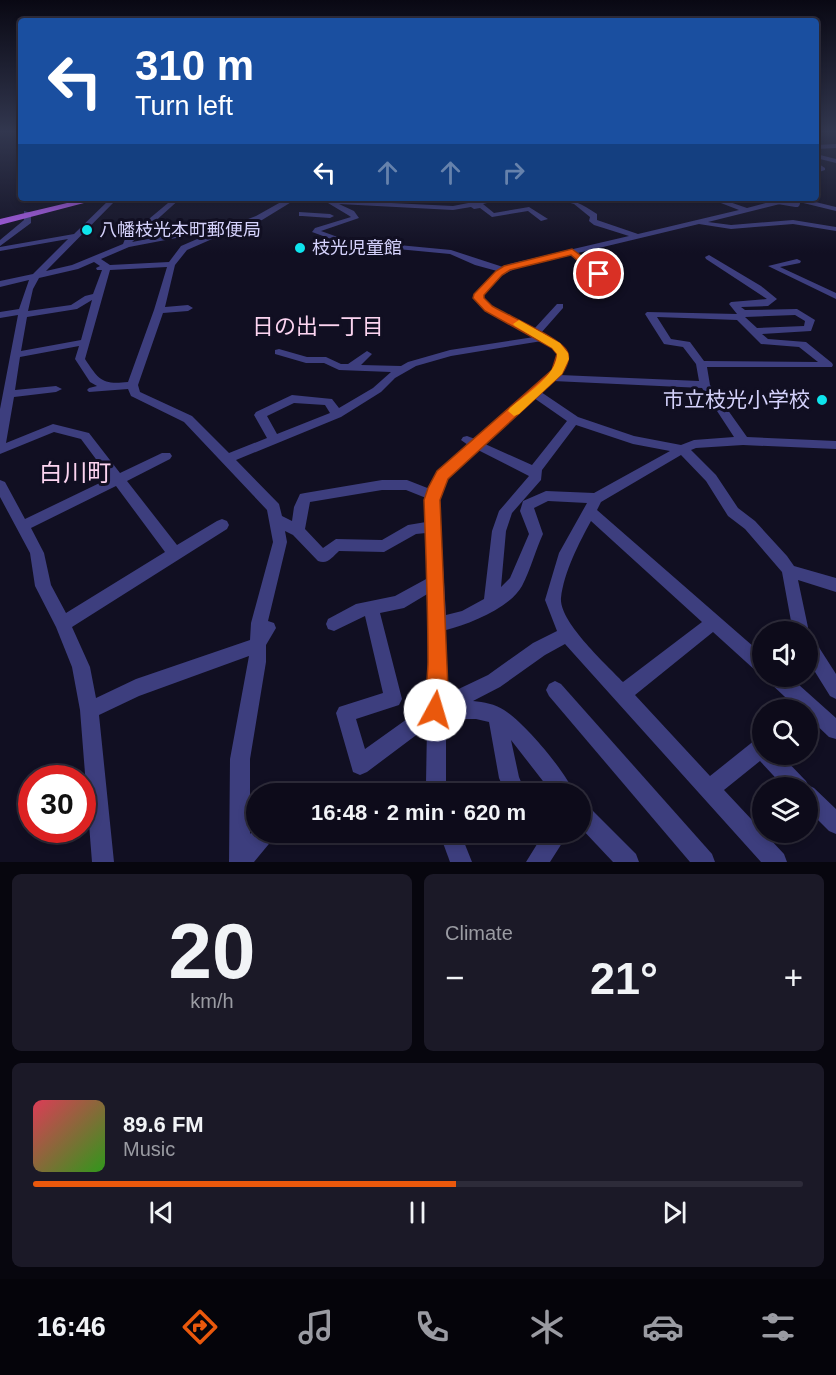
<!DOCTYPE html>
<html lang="en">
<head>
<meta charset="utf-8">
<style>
	body { margin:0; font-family:Arial,"Noto Sans JP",sans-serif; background:#1b1927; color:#f1f3f6; height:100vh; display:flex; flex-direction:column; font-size:22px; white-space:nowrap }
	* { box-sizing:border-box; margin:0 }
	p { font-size:20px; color:#9a9ba2 }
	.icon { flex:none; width:33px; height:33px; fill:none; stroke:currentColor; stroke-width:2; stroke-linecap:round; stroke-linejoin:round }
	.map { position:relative; height:862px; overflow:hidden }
	.drawer { display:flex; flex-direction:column; gap:12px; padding:12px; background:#07060e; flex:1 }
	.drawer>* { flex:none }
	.guide { position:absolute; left:18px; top:18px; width:801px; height:183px; border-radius:6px; box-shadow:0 3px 9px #0003,0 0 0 2px #2d2b39; background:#1a4fa0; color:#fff; overflow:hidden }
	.buttons { position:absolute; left:752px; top:621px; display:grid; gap:12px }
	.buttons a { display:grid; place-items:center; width:66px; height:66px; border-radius:50%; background:#0d0b1a; box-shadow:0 3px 9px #0003,0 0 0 2px #2d2b39; font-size:30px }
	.speed { position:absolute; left:18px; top:765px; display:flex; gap:12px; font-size:30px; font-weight:700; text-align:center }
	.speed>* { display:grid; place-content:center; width:78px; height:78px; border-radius:50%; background:#0d0b1a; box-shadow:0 3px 9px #0003,0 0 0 2px #2d2b39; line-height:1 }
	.speed .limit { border:9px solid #d22; background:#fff; color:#111 }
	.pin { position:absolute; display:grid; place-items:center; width:51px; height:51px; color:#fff; margin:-26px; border:3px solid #fff; border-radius:50%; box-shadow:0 2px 6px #0007 }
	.me { position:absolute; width:66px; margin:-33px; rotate:6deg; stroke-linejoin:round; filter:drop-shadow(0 0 4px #0008) }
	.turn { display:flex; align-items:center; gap:21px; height:126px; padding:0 18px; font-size:27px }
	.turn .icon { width:78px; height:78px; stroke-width:2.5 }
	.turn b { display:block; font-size:42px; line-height:51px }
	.lanes { display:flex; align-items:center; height:57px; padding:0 18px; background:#0003; justify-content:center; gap:30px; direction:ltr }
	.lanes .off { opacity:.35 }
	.big { font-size:45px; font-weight:800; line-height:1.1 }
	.drawer .tile { flex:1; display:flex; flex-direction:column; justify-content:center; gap:9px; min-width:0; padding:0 21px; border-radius:9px; background:#1b1927 }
	.drawer .dial { align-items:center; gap:0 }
	.dial b { font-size:78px; line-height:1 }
	.song { display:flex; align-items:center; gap:18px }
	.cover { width:72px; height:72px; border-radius:9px; background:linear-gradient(135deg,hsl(350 70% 55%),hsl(110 70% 35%)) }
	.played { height:6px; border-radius:3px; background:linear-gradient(90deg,#ea580c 55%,#2d2b39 55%) }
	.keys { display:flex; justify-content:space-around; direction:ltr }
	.heat { display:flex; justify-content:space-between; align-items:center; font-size:33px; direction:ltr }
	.drawer .tiles { flex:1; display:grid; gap:12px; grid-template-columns:1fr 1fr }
	.tile:last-child { grid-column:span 2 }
	.trip { position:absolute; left:246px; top:783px; width:345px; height:60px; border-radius:30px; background:#0d0b1a; box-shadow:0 3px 9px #0003,0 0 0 2px #2d2b39; font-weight:800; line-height:60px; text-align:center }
	.tabs { display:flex; height:96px; justify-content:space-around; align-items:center; background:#05040a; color:#9a9ba2 }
	.tabs .icon { width:42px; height:42px }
	.tabs .active { color:#ea580c }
	.tabs b { font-size:27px; color:#f1f3f6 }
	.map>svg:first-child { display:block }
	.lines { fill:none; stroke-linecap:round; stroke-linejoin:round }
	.minor { fill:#3d3e7e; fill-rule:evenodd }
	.major { fill:#b560f6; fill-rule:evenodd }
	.minor-bridge { stroke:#3d3e7e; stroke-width:8 }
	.route { fill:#ea580c; stroke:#983908; stroke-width:1.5 }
	.slow { fill:#f59e0b }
	.poi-dot { fill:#0ee4ed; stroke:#110f22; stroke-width:2 }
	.labels { text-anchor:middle; stroke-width:6; stroke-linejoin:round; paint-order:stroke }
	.far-poi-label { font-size:18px; fill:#d5d2fc; stroke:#110f22; text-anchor:start }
	.poi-label { font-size:21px; fill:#d5d2fc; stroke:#110f22; text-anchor:end }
	.neighbourhood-label { font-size:22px; fill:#fcd4f0; stroke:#110f22 }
	.quarter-label { font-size:24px; fill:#fcd4f0; stroke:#110f22 }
</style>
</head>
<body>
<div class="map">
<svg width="836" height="862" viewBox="0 0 836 862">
	<rect width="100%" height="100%" fill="#110f22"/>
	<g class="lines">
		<g class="minor">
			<polygon points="836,144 836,148 816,149 816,145"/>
			<polygon points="816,154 836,159 836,163 816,158"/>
			<polygon points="816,162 825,168 825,170 816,173 816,169 818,168 816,167"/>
			<path d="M126,198L114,202L46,271L72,265L123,244L125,239L174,198H181L132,242L243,221L256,216L288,198L453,206L494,198H507L483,204L494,213L529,207L548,219L541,221L528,211L492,217L480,208L474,209L471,207L453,210L339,204L354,211L359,218L321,231L346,240L451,250L503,267L509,264L629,236L594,225L589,221L590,217L574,204L553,198C571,198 582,204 597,214V220L638,234L739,210L708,198H718L747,208L784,198H799L836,207V211L791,200L780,204L708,222L731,225L793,220L836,227V231L793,224L731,229L699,224L578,253L616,283V287H610L570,255C539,262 498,265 483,297L492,306L534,329L557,304H563V308L541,333L560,343L568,353L563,371L560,375L699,381L696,364L683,347L664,344L645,314L647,312L737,314L729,304L731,302L767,299L706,259L705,257L709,255L761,286L777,299L768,306L741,307L745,310L797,309L815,320L811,331L762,334L768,339L806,342L832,363L833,365L832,367H707L710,385L747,437L836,441V449L743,445L696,448L691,450L716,475L738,508L755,521L787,556L794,566L836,578V592L798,580L809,632L807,636L813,638L836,674V699L830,696L807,659V632H793L782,572L745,529L728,516L706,481L681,455L601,502L597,510L762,654V673L756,671L713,632L635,695L710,776L755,740L762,737V754H780L806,781L808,785L814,788L836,809V834L829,831L807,809V788H785L760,761L724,790L784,854L787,862H761L565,644L545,655L500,687L473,701C484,702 495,704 504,710C525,723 565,771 575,794H553L511,740L519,777L526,794H506L499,778L489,722L476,719H446V783L448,794H428L426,783L427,727L367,772L360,775L353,772L336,713L339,707L383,693L365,616L334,631L328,629L326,624L328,619L356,604L395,596L428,578L426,533L416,534L384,552L339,551C332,557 328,565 318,561L293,535L285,531L287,542L268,621L274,623L276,628L266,645V662L250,759V834L256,827V832H276L273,839L254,862H229L230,759L249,656L139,696L99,715L114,862H92L80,710L72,667L56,627L35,586L30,553L0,497V480L5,482L25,519L110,478L81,439L54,432L0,454V409L18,315L0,318V312L19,309L29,280L0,287V281L33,274L68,239L0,251V247L74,234L110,199ZM293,201L328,203L348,215L351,217L315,228L312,232L345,244L450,254L475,265L497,271L476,292L473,298L486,310L534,337L450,350L408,362L401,366L361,365L372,354L367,351L348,364H341L326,357H307L279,349L275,350V354L306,363H324L339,370L391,372L373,388L339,408L332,399L292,395L256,412L254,415L267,438L229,453L192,416L140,392L138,385L163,313L188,311L193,308L188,305L165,307L175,265L187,250L219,236L231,228L262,220ZM218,230L181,246L169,262L110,265L101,259L129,247ZM94,262L100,266L96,268L97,270H102L93,294L85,296L71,305L28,311L33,289L39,278L78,269ZM167,267L154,310L128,382C102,385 99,380 85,359L110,270ZM92,300L81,340L21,351L27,317L77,309ZM795,315L805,321L804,326L757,328L745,317ZM657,317L737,320L761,344L799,347L818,362L704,361L690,342L671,339ZM542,341L552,347L558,353L553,370L475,439L467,436L463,437L461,440L468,445L438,472L430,489L407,480H382L305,493L300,494L294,507L292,521L282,516L279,504L236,460L341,417L381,392L395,378L416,366L451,356ZM79,346L75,359L90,382L97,386L89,388L87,390L89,392L128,389L131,396L184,422L267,510L273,542L251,623L250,640L136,679L96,698L90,667L72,627L227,529L229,525L227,521L222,519L217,521L177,545L127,481L170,459L172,456L170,453H162L120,473L89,433L53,424L6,443L14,397L56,392L62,389L56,386L15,390L20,357ZM553,381L702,388L734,437L694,440L681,445L634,436L578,417L541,392ZM534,398L567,421L532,465L485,444ZM294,403L325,405L330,413L277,434L267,416ZM576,425L633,444L670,451L594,493L546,491L523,501L520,511L529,534L510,578L501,587L506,531L512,513L541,480L542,470ZM478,450L529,476L499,511L492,531L484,599L462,611L446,615L439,500L448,478ZM116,486L165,552L66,613L51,585L44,553L31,528ZM382,490H406L426,498V522L408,525L382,540L336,539L323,548L305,529L310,502ZM548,501L587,503L559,553L545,600L557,631L533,643L488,675L446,695V630C469,624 510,608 522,586C531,569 535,551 543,534L534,508ZM591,521L702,622L623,682C607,665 559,622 561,598C564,572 579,543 591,521ZM429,593L428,704L365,749L356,719L399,705L402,699L380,613L404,608Z"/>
			<polygon points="24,211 31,213 31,223 0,246 0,240 24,220"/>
			<polygon points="299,212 330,214 334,216 330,218 302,216 299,216"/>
			<polygon points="797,259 801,261 800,263 780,267 836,293 836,299 768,266"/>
			<polygon points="766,676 789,676 836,718 836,739 829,737 807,716 807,710 799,710 769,682"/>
			<polygon points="555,681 561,684 712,854 715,862 690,862 549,696 546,690 549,684"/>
			<polygon points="580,802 587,805 636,854 639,862 613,862 580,827"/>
			<polygon points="439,832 460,832 472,862 450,862"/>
			<polygon points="535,832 560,833 564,840 550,862 526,862 539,841"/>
		</g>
		<polygon class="major" points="88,198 103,198 0,225 0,219"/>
		<polyline class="minor-bridge" points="778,200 796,203"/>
	</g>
	<linearGradient id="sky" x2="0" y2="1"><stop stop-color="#090813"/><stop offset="0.52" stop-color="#32374f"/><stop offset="1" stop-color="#32374f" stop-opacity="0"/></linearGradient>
	<rect width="836" height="253" fill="url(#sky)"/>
	<path class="route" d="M572,249L603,272V276H596L571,255L510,270L502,275L484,295V298L492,306C507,315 560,338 567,351C571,358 566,367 562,374L448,479L440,500L448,689L442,717L435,720L428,717C423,707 428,677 428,662C428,608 426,554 424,500L428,488L437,471L552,370L557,354L552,348L485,311L473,298L474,294L496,271L504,266Z"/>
	<path class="slow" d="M519,320L560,343L568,353L569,359L562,374L519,414L514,416L508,411L510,408C525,395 557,375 557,354L552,348L515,326L513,324Z"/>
	<g class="poi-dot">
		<circle cx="87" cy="230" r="6"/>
		<circle cx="300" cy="248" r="6"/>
		<circle cx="822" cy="400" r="6"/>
	</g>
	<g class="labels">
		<g class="far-poi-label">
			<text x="99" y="236">八幡枝光本町郵便局</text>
			<text x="312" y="254">枝光児童館</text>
		</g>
		<g class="poi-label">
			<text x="810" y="407">市立枝光小学校</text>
		</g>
		<g class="neighbourhood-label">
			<text x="318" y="334">日の出一丁目</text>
		</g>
		<g class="quarter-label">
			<text x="75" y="481">白川町</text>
		</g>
	</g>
</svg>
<div class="buttons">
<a><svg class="icon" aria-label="sound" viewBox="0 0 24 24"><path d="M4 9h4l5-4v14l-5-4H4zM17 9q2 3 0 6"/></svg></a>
<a><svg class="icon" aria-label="search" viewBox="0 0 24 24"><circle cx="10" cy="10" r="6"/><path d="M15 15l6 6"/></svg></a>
<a><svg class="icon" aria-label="layers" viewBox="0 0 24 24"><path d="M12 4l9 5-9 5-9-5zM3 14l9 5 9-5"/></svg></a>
</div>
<div class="speed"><div class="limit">30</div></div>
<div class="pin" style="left:599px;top:274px;background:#d93025"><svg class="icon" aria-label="arrive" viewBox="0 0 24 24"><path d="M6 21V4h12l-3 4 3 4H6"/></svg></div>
<svg class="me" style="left:435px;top:710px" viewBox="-20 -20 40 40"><circle r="19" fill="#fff"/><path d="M0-13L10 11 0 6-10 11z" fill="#ea580c"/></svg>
<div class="trip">16:48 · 2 min · 620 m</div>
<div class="guide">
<div class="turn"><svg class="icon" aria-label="left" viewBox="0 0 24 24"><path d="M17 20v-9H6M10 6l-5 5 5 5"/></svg><div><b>310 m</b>Turn left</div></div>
<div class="lanes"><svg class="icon" aria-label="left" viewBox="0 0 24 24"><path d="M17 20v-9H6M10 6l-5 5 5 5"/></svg><svg class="icon off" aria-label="ahead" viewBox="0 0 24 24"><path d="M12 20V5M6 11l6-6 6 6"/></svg><svg class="icon off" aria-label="ahead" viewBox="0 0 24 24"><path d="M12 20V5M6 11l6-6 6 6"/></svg><svg class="icon off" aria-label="right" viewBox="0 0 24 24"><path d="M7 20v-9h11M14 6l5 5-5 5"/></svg></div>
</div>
</div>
<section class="drawer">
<div class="tiles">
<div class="tile dial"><b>20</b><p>km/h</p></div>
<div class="tile"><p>Climate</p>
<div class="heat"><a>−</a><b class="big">21°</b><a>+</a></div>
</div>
<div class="tile">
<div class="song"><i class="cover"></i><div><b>89.6 FM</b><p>Music</p></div></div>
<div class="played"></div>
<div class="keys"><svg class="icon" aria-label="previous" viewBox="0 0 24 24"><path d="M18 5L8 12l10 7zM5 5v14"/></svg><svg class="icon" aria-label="pause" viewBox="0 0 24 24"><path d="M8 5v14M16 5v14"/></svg><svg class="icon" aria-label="next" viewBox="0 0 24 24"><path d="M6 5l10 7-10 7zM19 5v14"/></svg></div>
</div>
</div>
</section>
<nav class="tabs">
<b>16:46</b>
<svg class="icon active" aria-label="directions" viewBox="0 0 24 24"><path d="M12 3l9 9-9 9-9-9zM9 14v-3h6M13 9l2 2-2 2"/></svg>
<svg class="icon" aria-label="music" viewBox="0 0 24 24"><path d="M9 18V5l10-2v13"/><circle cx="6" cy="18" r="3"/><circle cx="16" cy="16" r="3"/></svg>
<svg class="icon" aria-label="phone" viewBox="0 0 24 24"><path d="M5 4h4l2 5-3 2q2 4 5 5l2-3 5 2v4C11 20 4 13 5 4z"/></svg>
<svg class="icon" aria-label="climate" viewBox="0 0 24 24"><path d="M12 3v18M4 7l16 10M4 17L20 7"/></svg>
<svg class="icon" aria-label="car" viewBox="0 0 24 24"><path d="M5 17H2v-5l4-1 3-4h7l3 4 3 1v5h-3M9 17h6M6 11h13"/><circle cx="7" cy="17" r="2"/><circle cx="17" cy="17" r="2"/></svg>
<svg class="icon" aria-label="filters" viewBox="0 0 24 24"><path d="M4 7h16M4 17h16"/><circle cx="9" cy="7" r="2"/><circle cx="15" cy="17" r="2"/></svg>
</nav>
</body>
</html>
